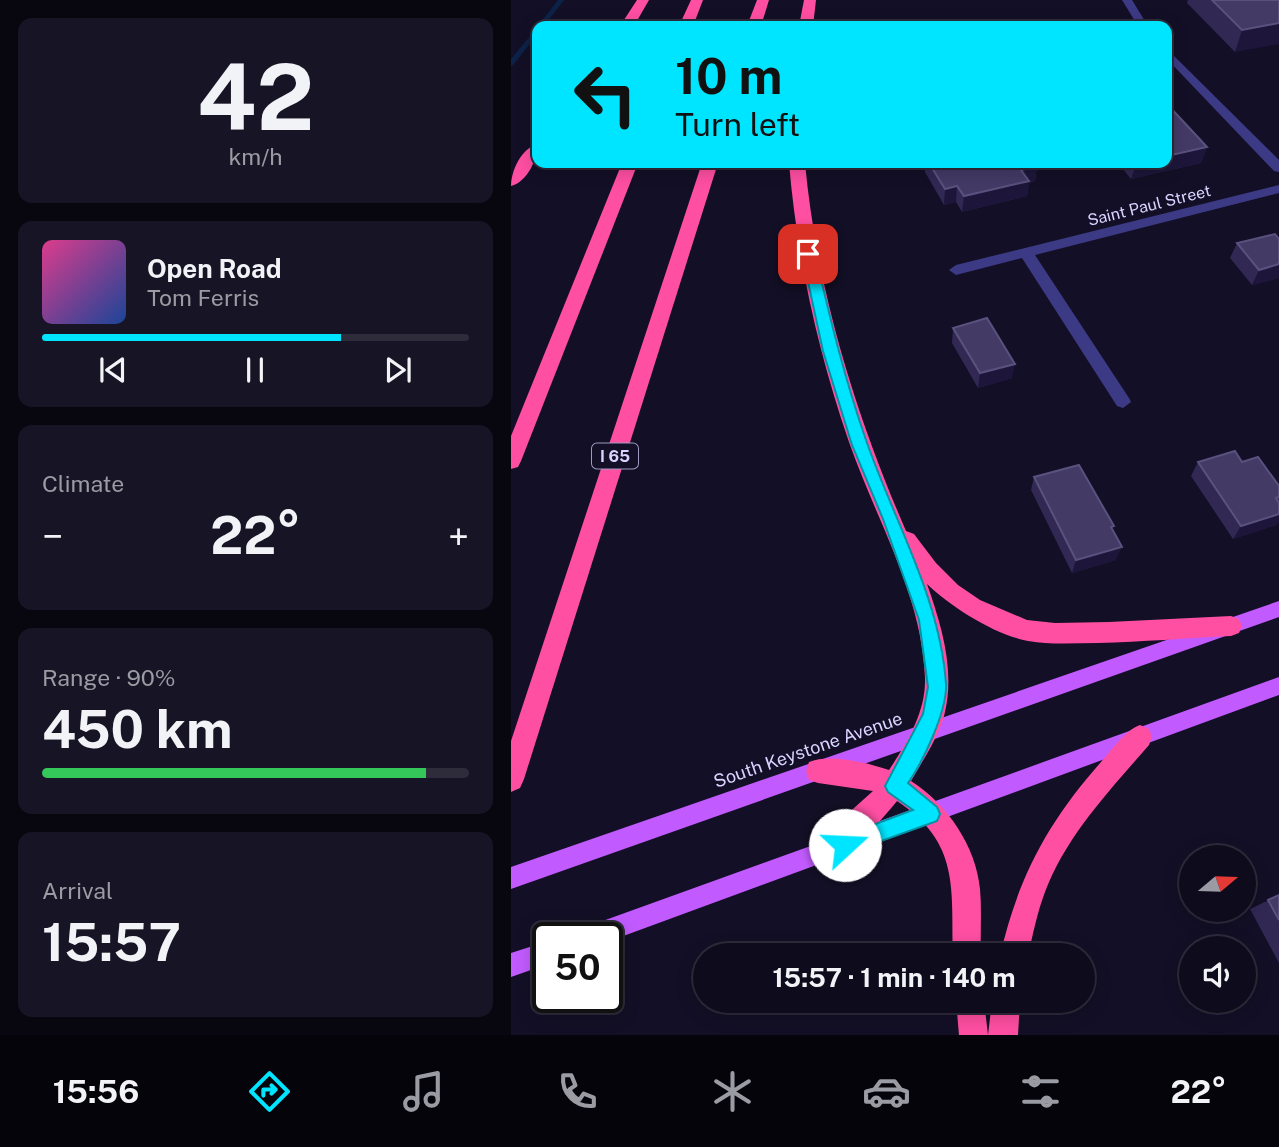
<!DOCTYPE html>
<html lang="en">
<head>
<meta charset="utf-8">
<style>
	body { margin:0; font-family:"Public Sans",sans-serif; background:#171425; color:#f1f3f6; height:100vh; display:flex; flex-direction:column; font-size:26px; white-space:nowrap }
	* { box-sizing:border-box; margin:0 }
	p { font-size:23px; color:#9b9ba3 }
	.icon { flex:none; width:38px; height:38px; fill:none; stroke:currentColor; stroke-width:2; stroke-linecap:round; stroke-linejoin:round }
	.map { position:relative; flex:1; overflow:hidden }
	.sheet { display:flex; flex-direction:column; gap:18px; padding:18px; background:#08060f; width:511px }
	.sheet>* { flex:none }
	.hud { position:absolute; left:21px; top:21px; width:640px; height:147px; border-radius:14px; box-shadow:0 4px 18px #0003,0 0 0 2px #2e2b3b; background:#00e5ff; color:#111; overflow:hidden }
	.needle { width:46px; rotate:71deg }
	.buttons { position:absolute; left:668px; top:845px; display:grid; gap:14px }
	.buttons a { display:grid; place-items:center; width:77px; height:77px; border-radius:50%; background:#0e0b1c; box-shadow:0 4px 18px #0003,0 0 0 2px #2e2b3b; font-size:35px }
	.speed { position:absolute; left:21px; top:922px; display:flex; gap:14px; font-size:35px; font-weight:700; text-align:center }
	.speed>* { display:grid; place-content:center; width:91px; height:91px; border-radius:50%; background:#0e0b1c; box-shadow:0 4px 18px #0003,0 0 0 2px #2e2b3b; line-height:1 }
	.speed .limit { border:4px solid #111; border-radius:10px; background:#fff; color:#111 }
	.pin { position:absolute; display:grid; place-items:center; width:60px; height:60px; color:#fff; margin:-30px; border-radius:14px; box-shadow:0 4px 10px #0006 }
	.me { position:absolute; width:77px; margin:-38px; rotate:70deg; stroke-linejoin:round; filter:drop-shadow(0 0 5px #0008) }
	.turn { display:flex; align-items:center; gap:24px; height:147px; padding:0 28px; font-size:32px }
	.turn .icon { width:91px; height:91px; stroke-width:2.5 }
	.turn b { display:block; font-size:49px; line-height:60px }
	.big { font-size:52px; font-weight:700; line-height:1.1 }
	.sheet .card { flex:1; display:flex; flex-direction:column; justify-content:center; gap:10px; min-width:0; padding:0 24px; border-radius:14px; background:#171425 }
	.sheet .dial { align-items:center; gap:0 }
	.dial b { font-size:91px; line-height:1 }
	.song { display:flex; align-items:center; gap:21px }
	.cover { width:84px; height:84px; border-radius:10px; background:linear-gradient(135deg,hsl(330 70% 55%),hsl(220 70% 35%)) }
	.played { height:7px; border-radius:4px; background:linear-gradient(90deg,#00e5ff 70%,#2e2b3b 70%) }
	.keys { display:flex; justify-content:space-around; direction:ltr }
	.heat { display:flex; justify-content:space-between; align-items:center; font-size:38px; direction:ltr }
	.charge { height:10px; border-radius:5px; background:linear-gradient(90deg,#34c759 90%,#2e2b3b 0) }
	.trip { position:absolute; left:182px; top:943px; width:402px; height:70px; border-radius:35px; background:#0e0b1c; box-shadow:0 4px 18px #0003,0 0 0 2px #2e2b3b; font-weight:700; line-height:70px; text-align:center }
	.tab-bar { display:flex; height:112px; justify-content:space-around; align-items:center; background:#06040b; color:#9b9ba3 }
	.tab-bar .icon { width:49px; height:49px }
	.tab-bar .active { color:#00e5ff }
	.tab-bar b { font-size:32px; color:#f1f3f6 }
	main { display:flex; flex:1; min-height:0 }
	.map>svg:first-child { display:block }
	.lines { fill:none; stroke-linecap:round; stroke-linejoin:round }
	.stream { fill:#0c2248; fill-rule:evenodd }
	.minor { fill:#3d3a85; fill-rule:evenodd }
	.major { fill:#c25bff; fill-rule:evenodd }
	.highway { fill:#ff4fa3; fill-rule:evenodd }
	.wall { fill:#312854 }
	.shaded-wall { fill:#1d163a }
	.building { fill:#433a66; stroke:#5a527e; stroke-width:2 }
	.route { fill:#00e5ff; stroke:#0095a6; stroke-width:2 }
	.labels { text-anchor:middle; stroke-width:5; stroke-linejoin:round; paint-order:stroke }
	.far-street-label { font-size:16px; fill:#d9d4ff; stroke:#130f26 }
	.shield { fill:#130f26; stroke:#9e99be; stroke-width:2 }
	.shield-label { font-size:16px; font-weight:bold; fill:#d9d4ff }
	.street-label { font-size:18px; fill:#d9d4ff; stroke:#130f26 }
</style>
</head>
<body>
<main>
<section class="sheet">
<div class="card dial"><b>42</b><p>km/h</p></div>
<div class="card">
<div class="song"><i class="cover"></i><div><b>Open Road</b><p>Tom Ferris</p></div></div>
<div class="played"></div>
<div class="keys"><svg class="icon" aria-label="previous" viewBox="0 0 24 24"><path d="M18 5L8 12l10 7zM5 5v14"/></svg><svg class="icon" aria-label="pause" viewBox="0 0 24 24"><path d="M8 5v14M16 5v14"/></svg><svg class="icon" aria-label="next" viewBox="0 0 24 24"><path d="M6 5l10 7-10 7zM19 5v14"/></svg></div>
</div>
<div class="card"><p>Climate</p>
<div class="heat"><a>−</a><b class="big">22°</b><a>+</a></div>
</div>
<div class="card"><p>Range · 90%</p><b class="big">450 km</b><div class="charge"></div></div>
<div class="card"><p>Arrival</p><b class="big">15:57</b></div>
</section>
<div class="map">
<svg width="768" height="1035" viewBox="0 0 768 1035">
	<rect width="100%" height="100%" fill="#130f26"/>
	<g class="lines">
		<g class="stream">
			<polygon points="47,0 53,0 33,26 27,26"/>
			<polygon points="26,29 26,35 2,65 0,66 0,59 24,30"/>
		</g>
		<g class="minor">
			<polygon points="611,0 621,0 637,26 627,26"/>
			<polygon points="656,49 768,160 768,172 763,171 656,59"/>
			<polygon points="768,185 768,193 524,255 618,398 620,402 612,408 606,406 511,258 445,275 438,270 445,265"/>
		</g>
		<g class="major">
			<polygon points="768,601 768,617 0,889 0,867"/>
			<polygon points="768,677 768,695 96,942 96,938 64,938 67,930 75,927"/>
			<polygon points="37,941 37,964 0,977 0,953"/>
		</g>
		<g class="highway">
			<polygon points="126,0 138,0 123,26 109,26"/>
			<polygon points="180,0 192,0 182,26 168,26"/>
			<polygon points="246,0 258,0 250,26 236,26"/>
			<polygon points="293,0 305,0 302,26 288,26"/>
			<path d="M26,144C27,159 16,182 0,186C0,171 10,149 26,144Z"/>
			<polygon points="111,163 127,163 10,461 7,467 0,469 0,436"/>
			<polygon points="191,163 207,163 13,779 9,788 0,792 0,741"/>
			<path d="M278,163H294C306,291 344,413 395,531L403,534L425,563L447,585L469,600L516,620L544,623L598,622L720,616L728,619L731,626L728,633L720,636C676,638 631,642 587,643C564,643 540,645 517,641C484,635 440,607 416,584C430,624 444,669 434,712C429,735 412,760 400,781C436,804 465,846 469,889C471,911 469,933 470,956H442C440,890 450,843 386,801C367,824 341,854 313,865L304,861L300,852L304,843L362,791L307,783L298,780L295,771L298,762C319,753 357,763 378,770C396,743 415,712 414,678C411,594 365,520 338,442C307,352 286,258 278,163Z"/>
			<path d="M629,725L638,729L641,737L638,745C599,790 555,836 534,892C526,913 522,934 517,956H489C507,877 537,822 590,762C602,749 613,731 629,725Z"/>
			<polygon points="445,1001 473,1001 477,1035 481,1001 509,1001 507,1035 448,1035"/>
		</g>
	</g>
	<g class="wall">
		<polygon points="677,0 768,0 724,52 676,3"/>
		<polygon points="696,147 690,163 620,179 607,163 656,163"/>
		<polygon points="414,163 524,163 526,166 524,181 518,183 516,196 451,212 445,202 433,205 414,172"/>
		<polygon points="768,239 768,278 741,285 719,258 726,243"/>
		<polygon points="442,328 501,378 467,388 441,343"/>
		<polygon points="687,462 731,462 768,486 768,521 765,525 722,539 680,476"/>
		<polygon points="523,477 602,531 605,560 561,573 520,490"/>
		<polygon points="768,895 768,963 739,909"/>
	</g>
	<g class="shaded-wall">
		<polygon points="768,23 768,44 724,52 731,30"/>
		<polygon points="696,147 690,163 620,179 625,164 656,163 656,156"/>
		<polygon points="526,166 524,181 518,183 516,196 451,212 453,196 510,170"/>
		<polygon points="446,186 445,202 433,205 434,189"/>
		<polygon points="768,264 768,278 741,285 748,270"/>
		<polygon points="504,364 501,378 467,388 469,373"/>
		<polygon points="768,514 768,521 765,525 722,539 730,526"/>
		<polygon points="611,547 605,560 561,573 565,560"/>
	</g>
	<g class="building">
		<polygon points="701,0 768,0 768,23 731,30"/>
		<polygon points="656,104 696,147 656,156"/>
		<polygon points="418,163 524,163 526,166 510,170 518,181 453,196 446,186 434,189"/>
		<polygon points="764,234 768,239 768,264 748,270 726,243"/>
		<polygon points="476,318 504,364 469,373 442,328"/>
		<polygon points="724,451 731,462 747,457 768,486 768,497 765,498 768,503 768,514 730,526 687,462"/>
		<polygon points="568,465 603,526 600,527 611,547 565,560 523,477"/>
		<polygon points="768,895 768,920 757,900"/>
	</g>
	<path class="route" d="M297,250L304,254C319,318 334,381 356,443C384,523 429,598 435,684C436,711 413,760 397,783L426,807L429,814L426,821L334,854L327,852L325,845L327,838L402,810L377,792L374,786L412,714L417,687L408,620L372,519L341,445L312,351L291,254Z"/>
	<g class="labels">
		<g class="far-street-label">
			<text transform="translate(638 205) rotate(-14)" y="6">Saint Paul Street</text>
		</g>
		<rect class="shield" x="81" y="443.5" width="46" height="25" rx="5"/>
		<g class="shield-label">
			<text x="104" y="462">I 65</text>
		</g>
		<g class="street-label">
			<text transform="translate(297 750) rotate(-19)" y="6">South Keystone Avenue</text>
		</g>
	</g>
</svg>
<div class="buttons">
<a><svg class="needle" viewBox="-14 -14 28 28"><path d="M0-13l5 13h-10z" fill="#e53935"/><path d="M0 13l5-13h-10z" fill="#9b9ba3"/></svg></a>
<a><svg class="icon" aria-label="sound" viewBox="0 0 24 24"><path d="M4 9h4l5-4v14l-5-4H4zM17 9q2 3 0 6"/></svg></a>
</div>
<div class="speed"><div class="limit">50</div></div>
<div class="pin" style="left:297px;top:254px;background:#d93025"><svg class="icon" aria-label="arrive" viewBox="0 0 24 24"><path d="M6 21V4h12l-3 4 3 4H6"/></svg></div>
<svg class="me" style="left:334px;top:845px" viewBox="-20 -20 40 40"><circle r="19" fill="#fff"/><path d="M0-13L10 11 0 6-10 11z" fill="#00e5ff"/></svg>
<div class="trip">15:57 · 1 min · 140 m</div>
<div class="hud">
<div class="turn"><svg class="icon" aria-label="left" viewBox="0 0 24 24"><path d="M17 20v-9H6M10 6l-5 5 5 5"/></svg><div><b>10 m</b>Turn left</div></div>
</div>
</div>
</main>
<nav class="tab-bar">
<b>15:56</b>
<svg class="icon active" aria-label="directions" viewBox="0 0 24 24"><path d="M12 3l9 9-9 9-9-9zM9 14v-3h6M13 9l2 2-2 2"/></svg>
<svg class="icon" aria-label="music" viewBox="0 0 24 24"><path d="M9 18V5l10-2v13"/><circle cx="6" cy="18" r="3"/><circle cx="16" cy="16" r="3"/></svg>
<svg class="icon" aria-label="phone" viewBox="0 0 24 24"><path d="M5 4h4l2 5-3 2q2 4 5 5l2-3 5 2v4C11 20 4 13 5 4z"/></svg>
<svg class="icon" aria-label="climate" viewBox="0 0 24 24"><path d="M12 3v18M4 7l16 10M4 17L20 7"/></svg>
<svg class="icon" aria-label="car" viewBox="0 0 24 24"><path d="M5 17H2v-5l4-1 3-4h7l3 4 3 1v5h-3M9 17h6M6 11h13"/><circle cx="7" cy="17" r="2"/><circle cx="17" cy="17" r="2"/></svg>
<svg class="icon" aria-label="filters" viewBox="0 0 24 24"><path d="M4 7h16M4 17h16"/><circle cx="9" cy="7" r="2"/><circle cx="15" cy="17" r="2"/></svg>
<b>22°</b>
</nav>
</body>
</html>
